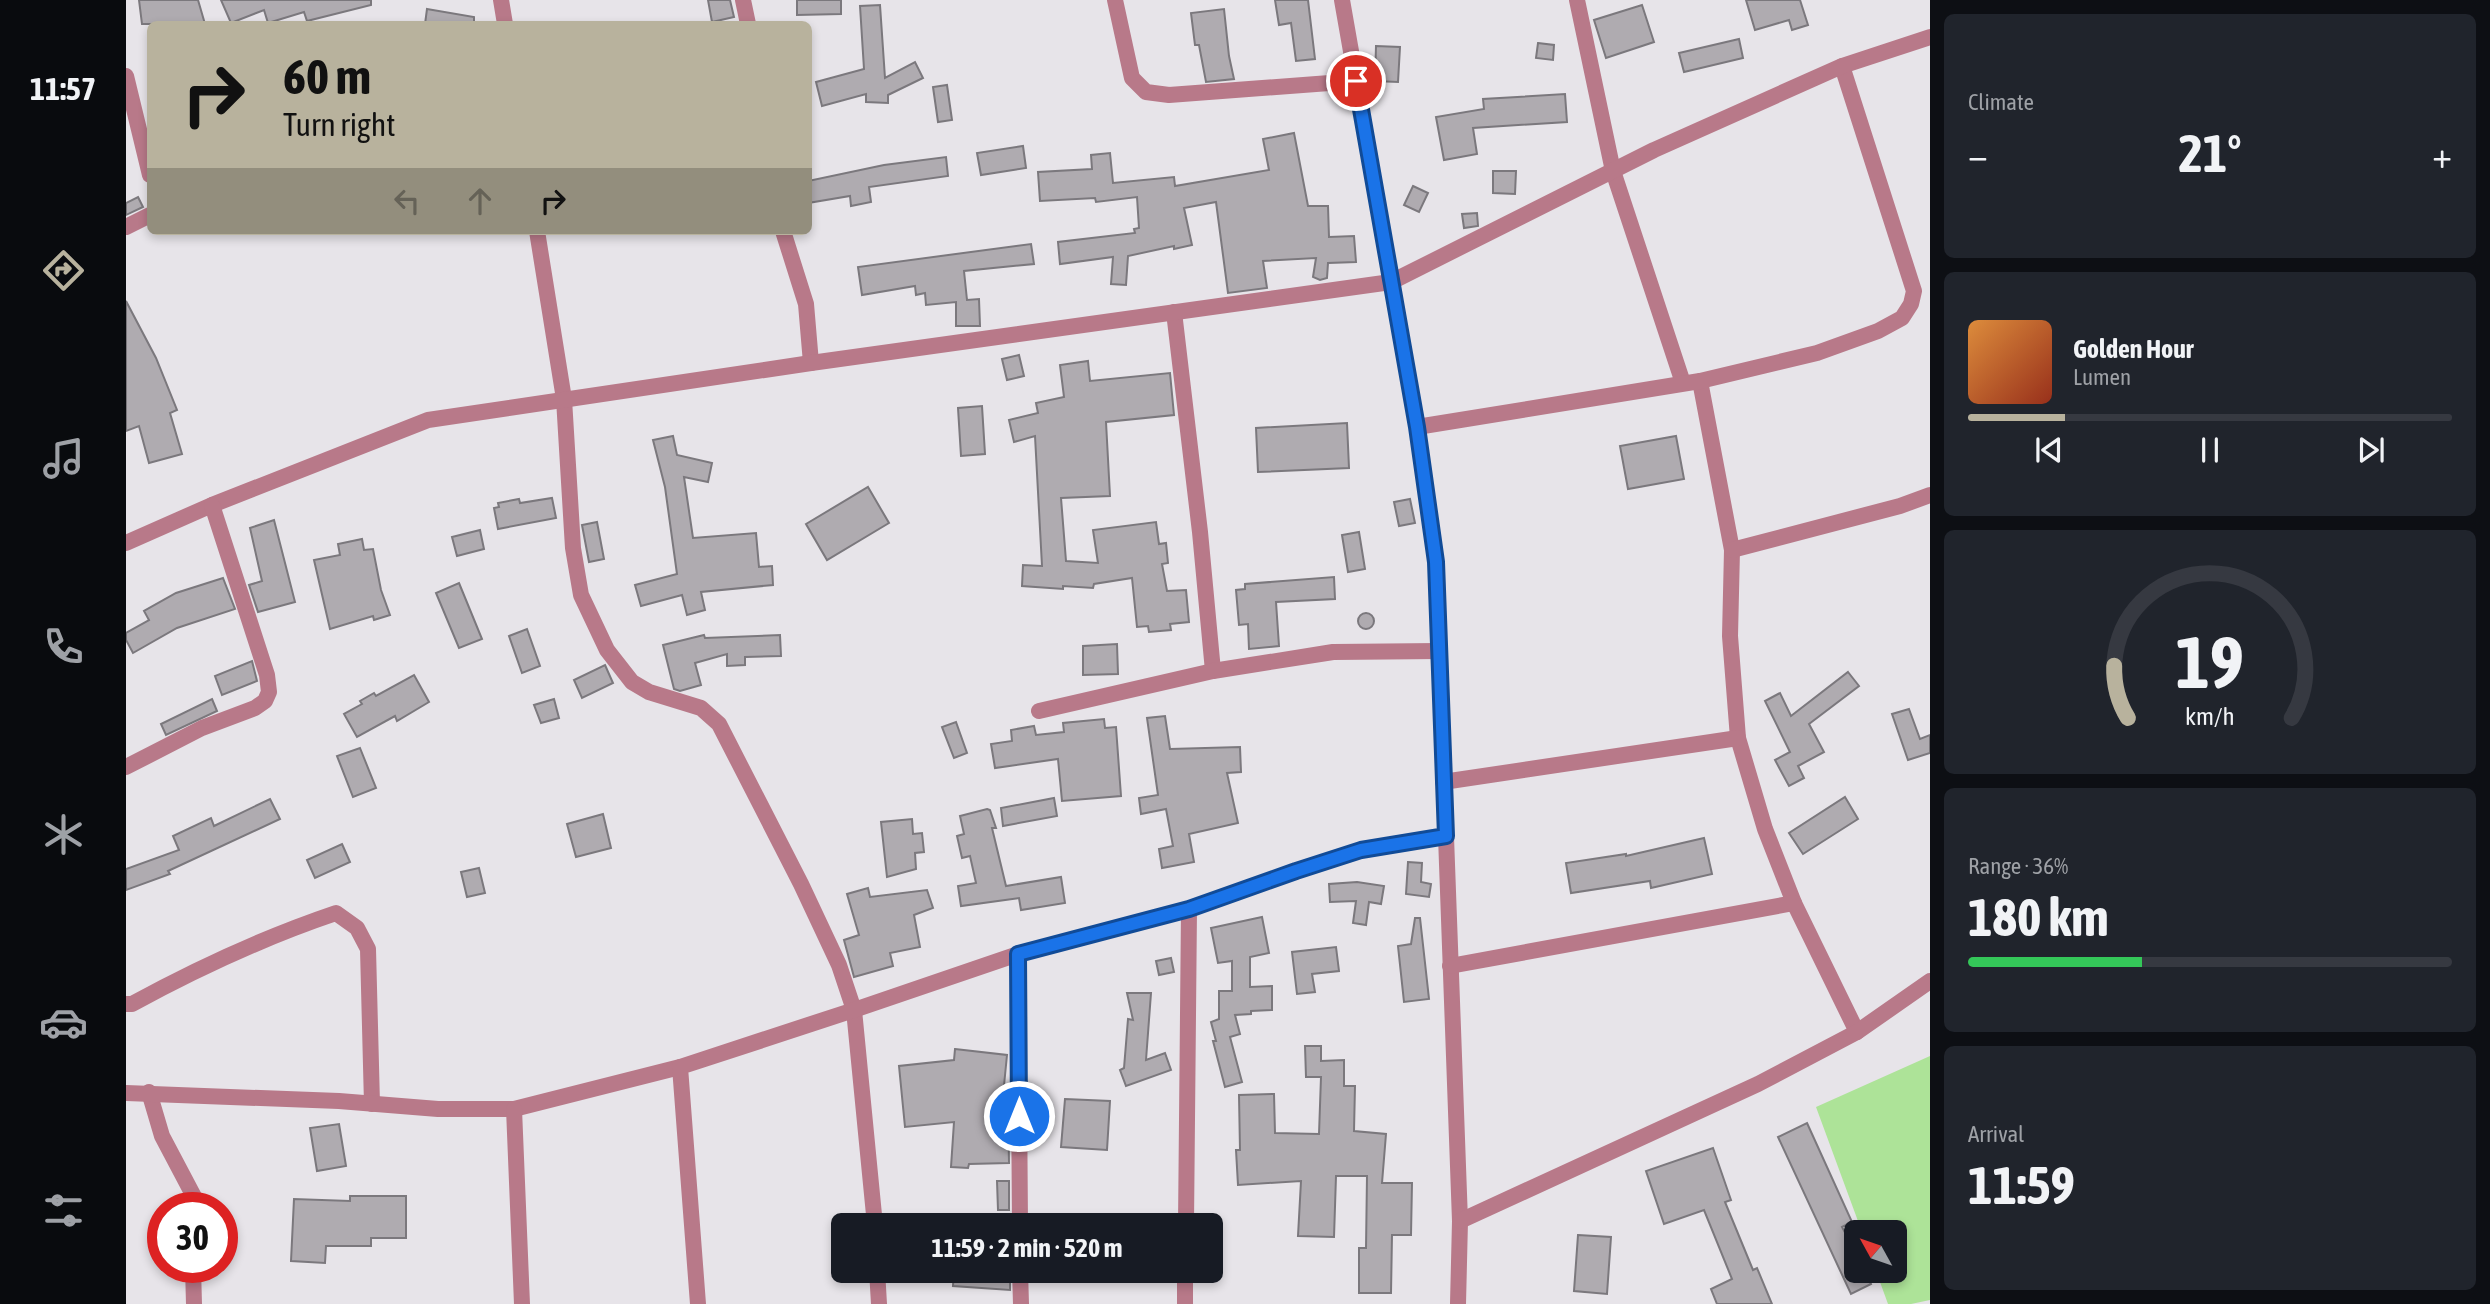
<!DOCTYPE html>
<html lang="en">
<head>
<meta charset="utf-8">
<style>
	body { margin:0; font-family:"Asap Condensed",sans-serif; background:#20242c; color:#f1f3f6; height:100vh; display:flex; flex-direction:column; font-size:26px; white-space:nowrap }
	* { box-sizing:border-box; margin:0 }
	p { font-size:23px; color:#9ea1a6 }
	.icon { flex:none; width:38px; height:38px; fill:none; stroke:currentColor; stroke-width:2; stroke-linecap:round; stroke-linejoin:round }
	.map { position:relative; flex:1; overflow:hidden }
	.sheet { display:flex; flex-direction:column; gap:14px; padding:14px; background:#0d0f14; width:560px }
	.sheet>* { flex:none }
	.top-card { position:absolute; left:21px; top:21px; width:665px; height:214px; border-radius:10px; box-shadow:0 4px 10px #0003; background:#b8b29d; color:#111; overflow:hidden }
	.needle { width:46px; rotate:310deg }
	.fabs { position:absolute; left:1718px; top:1220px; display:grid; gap:14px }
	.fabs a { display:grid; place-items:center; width:63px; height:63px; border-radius:10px; background:#171b24; box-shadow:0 4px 10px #0003; font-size:35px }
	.speed { position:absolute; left:21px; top:1192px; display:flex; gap:14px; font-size:35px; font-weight:700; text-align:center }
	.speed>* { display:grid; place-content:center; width:91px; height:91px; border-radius:50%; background:#171b24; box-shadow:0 4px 10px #0003; line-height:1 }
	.speed .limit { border:10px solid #d22; background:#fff; color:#111 }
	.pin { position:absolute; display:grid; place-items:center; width:60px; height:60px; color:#fff; margin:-30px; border:4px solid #fff; border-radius:50%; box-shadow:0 2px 7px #0007 }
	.me { position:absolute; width:77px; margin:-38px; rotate:0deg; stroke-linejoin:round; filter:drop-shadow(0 0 5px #0008) }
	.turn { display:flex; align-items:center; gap:24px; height:147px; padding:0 21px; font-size:32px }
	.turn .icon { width:91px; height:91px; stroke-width:2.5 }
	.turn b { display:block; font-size:49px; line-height:60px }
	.lanes { display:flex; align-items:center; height:66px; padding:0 21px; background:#0003; justify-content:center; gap:35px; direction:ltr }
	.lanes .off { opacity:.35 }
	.big { font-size:52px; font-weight:700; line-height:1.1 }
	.sheet .card { flex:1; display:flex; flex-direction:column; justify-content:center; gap:10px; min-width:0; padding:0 24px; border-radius:10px; background:#20242c }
	.sheet .dial { align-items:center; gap:0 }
	.dial svg { height:182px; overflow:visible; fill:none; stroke:#363941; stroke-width:7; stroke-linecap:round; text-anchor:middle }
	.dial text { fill:#f1f3f6; stroke:none }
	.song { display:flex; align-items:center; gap:21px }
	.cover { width:84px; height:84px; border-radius:10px; background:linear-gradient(135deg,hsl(30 70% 55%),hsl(10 70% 35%)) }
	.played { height:7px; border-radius:4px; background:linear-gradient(90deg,#b8b29d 20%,#363941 20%) }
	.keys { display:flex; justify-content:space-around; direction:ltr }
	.heat { display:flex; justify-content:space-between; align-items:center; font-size:38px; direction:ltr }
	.charge { height:10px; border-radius:5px; background:linear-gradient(90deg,#34c759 36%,#363941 0) }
	.trip { position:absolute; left:705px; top:1213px; width:392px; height:70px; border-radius:10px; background:#171b24; box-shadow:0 4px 10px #0003; font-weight:700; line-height:70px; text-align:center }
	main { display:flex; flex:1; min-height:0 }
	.tab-bar { display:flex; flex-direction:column; width:126px; justify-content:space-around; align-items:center; background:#090b0e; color:#9ea1a6 }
	.tab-bar .icon { width:49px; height:49px }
	.tab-bar .selected { color:#b8b29d }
	.tab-bar b { font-size:32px; color:#f1f3f6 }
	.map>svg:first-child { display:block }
	.green { fill:#ade398 }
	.building { fill:#afabb0; stroke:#7b787d; stroke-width:2 }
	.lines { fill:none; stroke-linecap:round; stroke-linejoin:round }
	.street { stroke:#b87989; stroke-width:16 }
	.route-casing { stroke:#114b97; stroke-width:18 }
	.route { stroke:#1a73e8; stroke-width:12 }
</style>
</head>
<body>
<main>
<nav class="tab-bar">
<b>11:57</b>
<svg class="icon selected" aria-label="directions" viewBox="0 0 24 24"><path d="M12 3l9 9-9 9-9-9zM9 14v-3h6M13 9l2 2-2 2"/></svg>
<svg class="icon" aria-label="music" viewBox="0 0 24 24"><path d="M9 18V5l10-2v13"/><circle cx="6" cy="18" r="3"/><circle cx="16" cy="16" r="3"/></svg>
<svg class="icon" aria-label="phone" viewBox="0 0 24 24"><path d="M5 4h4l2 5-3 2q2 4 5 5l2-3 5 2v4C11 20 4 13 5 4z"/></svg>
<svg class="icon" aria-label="climate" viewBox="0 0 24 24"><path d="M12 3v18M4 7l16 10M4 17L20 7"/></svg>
<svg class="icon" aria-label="car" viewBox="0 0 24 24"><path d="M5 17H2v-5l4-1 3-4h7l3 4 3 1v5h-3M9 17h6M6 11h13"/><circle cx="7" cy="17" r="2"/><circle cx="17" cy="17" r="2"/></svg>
<svg class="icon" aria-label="filters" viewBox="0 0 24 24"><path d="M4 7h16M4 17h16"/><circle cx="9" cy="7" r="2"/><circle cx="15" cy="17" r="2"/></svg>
</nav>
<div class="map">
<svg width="1804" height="1304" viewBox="0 0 1804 1304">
	<rect width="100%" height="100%" fill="#e7e4e9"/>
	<polygon class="green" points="1804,1056 1804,1300 1785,1304 1762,1304 1750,1271 1769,1270 1769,1232 1736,1232 1690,1107"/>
	<g class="building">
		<polygon points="13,0 72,0 79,24 16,24"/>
		<polygon points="95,0 245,0 245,5 181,21 178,12 142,23 138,10 105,23"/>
		<polygon points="582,0 604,0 608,17 586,22"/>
		<polygon points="671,0 715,0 715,14 671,15"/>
		<polygon points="1149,0 1182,0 1189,59 1170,61 1165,23 1153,25"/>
		<polygon points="1620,0 1674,0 1682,25 1666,30 1663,20 1629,30"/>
		<polygon points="754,5 759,78 789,62 797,78 762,95 762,103 740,102 740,94 696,106 690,82 738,69 734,6"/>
		<polygon points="1516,5 1528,42 1480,58 1468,20"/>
		<polygon points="301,9 348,17 348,24 299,24"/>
		<polygon points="1098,9 1103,56 1108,79 1080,82 1073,45 1069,45 1065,13"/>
		<polygon points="1613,39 1617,58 1558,72 1553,53"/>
		<polygon points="1412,43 1428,45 1427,60 1410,58"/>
		<polygon points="1250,46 1274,47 1272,82 1249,81"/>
		<polygon points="821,85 826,120 812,122 807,87"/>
		<polygon points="1439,94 1441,122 1347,128 1351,154 1318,160 1310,117 1358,109 1357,99"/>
		<polygon points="1168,133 1182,206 1202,206 1203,237 1228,236 1230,262 1202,263 1201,278 1194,280 1187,277 1190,258 1137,261 1141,288 1102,293 1090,202 1058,208 1066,245 1048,249 1048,246 1002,256 1000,285 985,284 987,257 934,264 932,242 1009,233 1008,229 1013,228 1011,197 970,202 969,198 914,201 912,172 966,169 965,155 984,153 987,183 1048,177 1049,186 1143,170 1137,139"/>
		<polygon points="897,146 900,168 855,175 851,153"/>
		<polygon points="820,157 822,176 743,187 745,202 725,206 724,196 682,203 682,181 758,165"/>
		<polygon points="1367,171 1390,171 1389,194 1367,193"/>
		<polygon points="1287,186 1302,193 1293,212 1278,205"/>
		<polygon points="12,197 17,207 0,215 0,203"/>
		<polygon points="1351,213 1352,226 1338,228 1336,214"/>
		<polygon points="905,244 908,264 838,271 841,300 853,299 854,326 830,326 830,302 800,305 799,293 790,295 789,286 736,295 732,267"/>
		<polygon points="0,301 30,358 51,410 44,413 56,454 23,463 13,426 0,431"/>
		<polygon points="893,355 898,376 881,380 876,359"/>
		<polygon points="962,361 964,381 1044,373 1048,415 980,422 984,496 935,498 940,561 972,563 967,530 1030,522 1033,544 1040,543 1042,563 1036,564 1041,591 1060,590 1063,622 1044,624 1045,630 1023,632 1022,626 1011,627 1006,578 968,584 967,588 937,586 937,589 896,586 897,565 916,566 909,436 888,442 883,420 912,413 910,403 938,397 934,365"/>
		<polygon points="856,406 859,454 835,456 832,408"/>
		<polygon points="1221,423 1223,468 1132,472 1130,428"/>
		<polygon points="547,436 551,455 586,463 582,482 558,477 567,538 630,533 633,567 646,566 647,585 575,592 579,610 561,615 556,595 515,606 509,585 551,574 539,487 527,440"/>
		<polygon points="1550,436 1558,479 1502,489 1494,446"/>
		<polygon points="742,487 763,523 701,560 680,524"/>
		<polygon points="426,498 430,518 372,529 368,508 373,507 372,503 393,499 394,503"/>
		<polygon points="1284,499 1289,523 1273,526 1268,502"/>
		<polygon points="148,520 169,602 132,612 123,585 136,581 124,528"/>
		<polygon points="471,522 478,559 463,562 456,525"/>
		<polygon points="354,530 358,549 331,556 326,537"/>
		<polygon points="1233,532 1239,569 1222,572 1216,535"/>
		<polygon points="236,539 238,550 247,549 255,590 264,615 248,620 247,616 204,629 188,560 214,555 212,544"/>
		<polygon points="1208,577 1209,599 1150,602 1153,646 1123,649 1122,624 1113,625 1110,590 1119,589 1119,584"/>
		<polygon points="97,578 109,609 51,628 7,653 0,640 0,633 23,620 18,611 50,593"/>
		<polygon points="333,583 356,639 333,648 310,593"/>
		<circle cx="1240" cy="621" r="8"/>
		<polygon points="401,629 414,666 396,673 383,636"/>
		<polygon points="578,635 579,638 654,635 655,656 619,657 619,665 601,666 601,654 569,663 575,685 554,691 548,689 537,645"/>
		<polygon points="991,644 992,674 957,675 957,646"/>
		<polygon points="126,661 131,681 96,695 89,676"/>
		<polygon points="479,665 487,683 456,698 448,680"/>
		<polygon points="1722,672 1733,686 1683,724 1698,752 1672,766 1678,778 1663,786 1649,760 1664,752 1639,701 1654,693 1665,716"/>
		<polygon points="288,675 303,702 271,721 269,716 231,737 218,714 236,704 234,701 248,693 250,696"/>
		<polygon points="86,699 91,711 40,735 35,724"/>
		<polygon points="428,699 433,718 415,723 408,705"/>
		<polygon points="1783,709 1794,739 1804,735 1804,753 1782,760 1766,714"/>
		<polygon points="1039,716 1044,749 1114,747 1115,772 1101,773 1112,823 1063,834 1068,862 1036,868 1033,849 1047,846 1040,809 1015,814 1013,798 1032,795 1021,718"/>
		<polygon points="978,719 979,728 990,727 995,796 936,801 932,759 869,768 865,744 886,741 885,730 908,726 910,735 938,732 937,723"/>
		<polygon points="830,722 841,753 828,758 816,727"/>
		<polygon points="234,748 250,788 227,797 211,756"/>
		<polygon points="1719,797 1732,819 1677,854 1663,833"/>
		<polygon points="928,798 931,816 877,826 875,808"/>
		<polygon points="144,799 154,819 42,871 44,874 0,890 0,869 53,850 47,836 85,818 88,826"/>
		<polygon points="861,809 864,810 870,828 866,828 880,886 935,877 939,903 895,910 893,898 835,906 832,886 850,883 844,856 836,858 831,836 838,834 834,816"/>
		<polygon points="477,814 485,848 450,857 441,824"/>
		<polygon points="786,819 787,834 796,833 798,852 789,853 790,869 761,877 755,822"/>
		<polygon points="1578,838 1586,874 1525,888 1524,881 1445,893 1440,863 1500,854 1500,856"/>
		<polygon points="216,844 224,862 189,878 181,860"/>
		<polygon points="1282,862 1296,863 1295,882 1305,884 1303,897 1280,894"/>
		<polygon points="353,868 359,893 341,897 335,872"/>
		<polygon points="1231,882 1258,886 1255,904 1243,902 1240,925 1227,923 1230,901 1204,902 1203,884"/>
		<polygon points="742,888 744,897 801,890 807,908 788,915 794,947 764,953 767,966 728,977 718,940 733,935 721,894"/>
		<polygon points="1136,917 1143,953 1124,957 1124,987 1146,986 1146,1010 1125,1011 1125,1014 1109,1015 1114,1034 1104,1037 1116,1082 1099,1087 1087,1041 1090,1041 1085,1022 1093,1019 1093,991 1106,991 1106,961 1092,963 1085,928"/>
		<polygon points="1289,918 1294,918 1303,999 1278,1002 1272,946 1285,944"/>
		<polygon points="1210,947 1213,971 1186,974 1189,992 1171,994 1166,952"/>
		<polygon points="1045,958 1048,972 1033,975 1030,961"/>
		<polygon points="1001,993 1025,993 1020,1060 1039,1053 1045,1070 1000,1086 994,1070 998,1068 1002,1019 1007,1020"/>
		<polygon points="1179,1046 1195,1046 1195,1061 1218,1060 1218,1086 1229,1086 1228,1131 1260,1134 1256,1183 1286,1183 1285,1235 1266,1235 1265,1293 1233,1293 1233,1248 1240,1248 1241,1176 1210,1176 1208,1237 1172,1236 1175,1181 1112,1185 1110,1150 1114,1150 1113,1095 1148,1094 1149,1133 1193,1134 1195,1077 1180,1077"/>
		<polygon points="829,1049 881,1055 876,1106 882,1106 883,1163 843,1164 842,1168 825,1167 828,1122 779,1127 773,1066 828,1060"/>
		<polygon points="939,1099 984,1101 981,1150 935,1147"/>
		<polygon points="1681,1123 1726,1222 1716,1227 1731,1255 1731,1270 1738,1270 1745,1284 1725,1294 1652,1137"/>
		<polygon points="213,1124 220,1166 191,1171 184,1128"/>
		<polygon points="1587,1148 1605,1200 1599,1202 1627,1270 1631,1268 1646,1304 1591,1304 1585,1289 1606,1279 1578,1210 1538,1224 1520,1171"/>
		<polygon points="871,1181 883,1181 883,1210 872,1210"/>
		<polygon points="224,1196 280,1196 280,1238 245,1238 245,1246 200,1246 199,1263 165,1261 168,1199 224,1201"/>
		<polygon points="1452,1235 1485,1237 1481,1294 1448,1291"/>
		<polygon points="828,1270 884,1270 884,1290 827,1286"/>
	</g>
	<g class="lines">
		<g class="street">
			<polyline points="375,0 379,24"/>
			<polyline points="617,0 622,24"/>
			<polyline points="989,0 1006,78 1020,92 1043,95 1230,81"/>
			<polyline points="1216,0 1291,427 1310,562 1334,1221 1332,1304"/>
			<polyline points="1451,0 1487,171 1557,383"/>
			<polyline points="0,76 24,175"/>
			<polyline points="0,227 24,215"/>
			<polyline points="411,231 438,399 447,548 455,595 481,650 506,682 523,692 575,708 593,724 675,884 713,965 728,1010 749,1225"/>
			<polyline points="657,231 680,304 685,363"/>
			<polyline points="1048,312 1074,532 1087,671"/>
			<polyline points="1574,381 1606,550 1604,636 1612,738 1639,829 1668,903"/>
			<polyline points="1291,427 1574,381 1691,353 1752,331 1776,318 1785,304 1788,291 1716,66"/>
			<polyline points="0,543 86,505 302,420 685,363 1265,282 1528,150 1716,66 1804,37"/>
			<polyline points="1606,550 1774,506 1804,495"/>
			<polyline points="913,711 1087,671 1207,652 1313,651"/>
			<polyline points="0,767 76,728 129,708 139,701 143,692 141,675 86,505"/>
			<polyline points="1317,782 1612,738"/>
			<polyline points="892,954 894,1225"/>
			<polyline points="1324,966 1668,903 1731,1032"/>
			<path d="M0,1004H6C72,968 139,937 210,913L231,928L242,949L246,1104"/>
			<polyline points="23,1092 36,1136 74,1208"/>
			<polyline points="0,1093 213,1101 312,1109 388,1109 554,1067"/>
			<polyline points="388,1109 396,1304"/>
			<polyline points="1334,1221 1632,1084 1731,1032 1804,981"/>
			<polyline points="1060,1225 1063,909"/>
			<polyline points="67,1267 68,1304"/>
			<polyline points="751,1270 753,1304"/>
			<polyline points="894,1270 895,1304"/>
			<polyline points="572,1304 554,1067 728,1010 892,954 1063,909 1170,871 1235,850 1320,836"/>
			<polyline points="1059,1304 1059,1270"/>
		</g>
	</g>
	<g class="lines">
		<g class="route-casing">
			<polyline id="route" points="893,1116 892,954 1063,909 1170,871 1235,850 1320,836 1310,562 1291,427 1230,81"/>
		</g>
		<use href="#route" class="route"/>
	</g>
</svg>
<div class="fabs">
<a><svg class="needle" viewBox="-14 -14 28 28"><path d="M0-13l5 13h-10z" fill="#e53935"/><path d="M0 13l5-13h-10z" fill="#9ea1a6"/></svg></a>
</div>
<div class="speed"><div class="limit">30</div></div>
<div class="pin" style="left:1230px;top:81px;background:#d93025"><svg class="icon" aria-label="arrive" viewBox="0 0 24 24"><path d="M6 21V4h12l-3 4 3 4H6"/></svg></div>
<svg class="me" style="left:893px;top:1116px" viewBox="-20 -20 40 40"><circle r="17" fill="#1a73e8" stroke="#fff" stroke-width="3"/><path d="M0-11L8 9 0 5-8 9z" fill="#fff"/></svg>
<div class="trip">11:59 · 2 min · 520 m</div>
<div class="top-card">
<div class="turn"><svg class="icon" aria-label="right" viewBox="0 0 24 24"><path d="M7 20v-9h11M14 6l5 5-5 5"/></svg><div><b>60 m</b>Turn right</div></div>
<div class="lanes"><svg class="icon off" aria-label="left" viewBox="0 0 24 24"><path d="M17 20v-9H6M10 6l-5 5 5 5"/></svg><svg class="icon off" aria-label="ahead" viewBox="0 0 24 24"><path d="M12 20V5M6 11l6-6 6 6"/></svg><svg class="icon" aria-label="right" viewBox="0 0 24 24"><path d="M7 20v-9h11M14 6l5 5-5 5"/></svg></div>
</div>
</div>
<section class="sheet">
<div class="card"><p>Climate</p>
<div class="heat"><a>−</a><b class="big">21°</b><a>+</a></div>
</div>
<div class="card">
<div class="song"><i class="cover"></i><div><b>Golden Hour</b><p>Lumen</p></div></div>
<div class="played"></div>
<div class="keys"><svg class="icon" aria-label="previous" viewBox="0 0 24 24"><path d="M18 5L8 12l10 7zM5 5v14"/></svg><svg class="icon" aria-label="pause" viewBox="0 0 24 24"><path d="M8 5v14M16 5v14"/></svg><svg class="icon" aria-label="next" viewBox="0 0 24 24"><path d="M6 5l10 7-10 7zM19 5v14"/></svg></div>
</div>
<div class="card dial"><svg viewBox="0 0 100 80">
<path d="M14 69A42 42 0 1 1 86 69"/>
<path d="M14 69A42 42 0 0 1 8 46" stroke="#b8b29d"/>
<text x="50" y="56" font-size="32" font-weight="700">19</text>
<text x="50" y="72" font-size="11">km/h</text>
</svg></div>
<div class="card"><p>Range · 36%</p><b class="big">180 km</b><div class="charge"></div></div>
<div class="card"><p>Arrival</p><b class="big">11:59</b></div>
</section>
</main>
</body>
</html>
